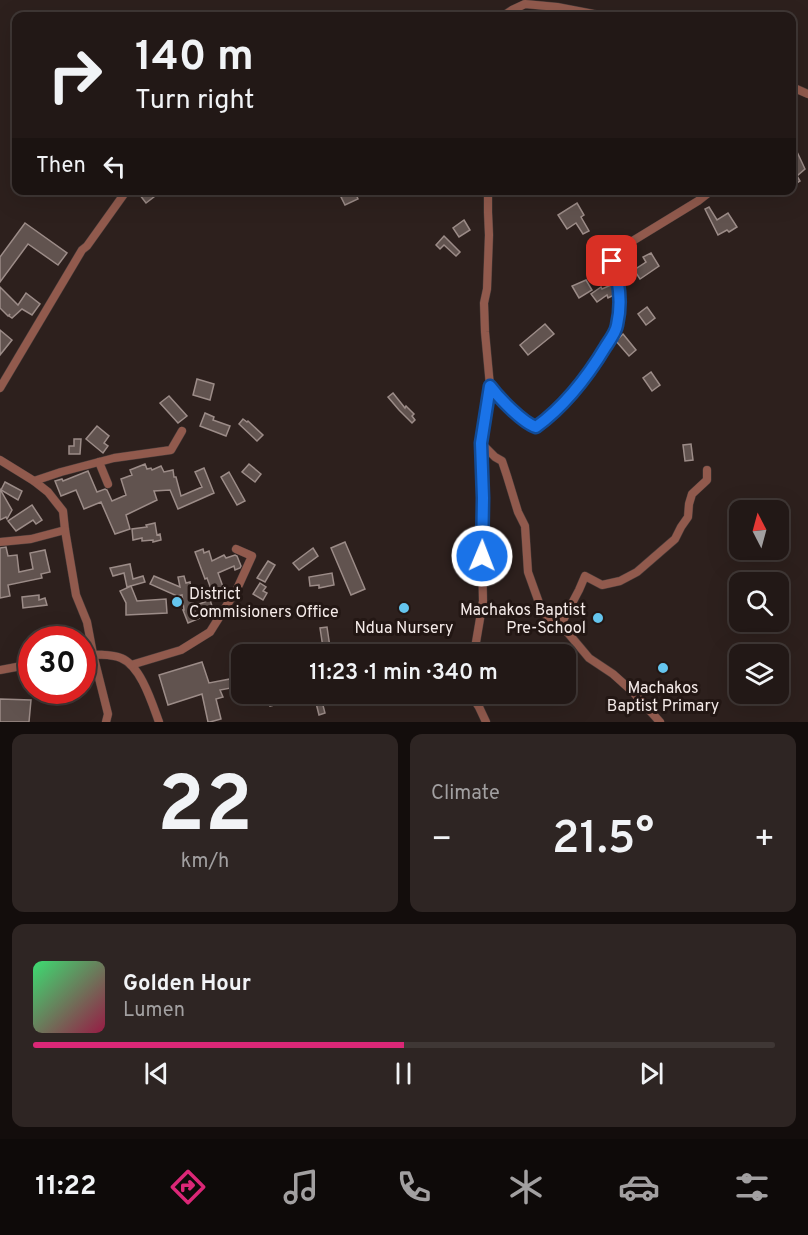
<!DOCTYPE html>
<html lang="en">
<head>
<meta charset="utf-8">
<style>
	body { margin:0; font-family:Overpass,sans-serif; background:#2e2523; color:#f1f3f6; height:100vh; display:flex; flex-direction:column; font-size:22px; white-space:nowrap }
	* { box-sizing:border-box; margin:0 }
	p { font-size:20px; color:#a2a0a1 }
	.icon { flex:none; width:33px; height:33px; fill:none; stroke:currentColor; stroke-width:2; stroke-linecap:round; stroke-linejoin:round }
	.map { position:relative; height:722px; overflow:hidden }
	.side { display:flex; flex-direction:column; gap:12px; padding:12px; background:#130d0c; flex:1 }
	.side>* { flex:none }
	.guide { position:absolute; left:12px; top:12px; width:784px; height:183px; border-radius:12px; box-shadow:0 6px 24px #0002,0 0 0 2px #3f3735; background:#221816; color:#f1f3f6; overflow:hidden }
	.needle { width:39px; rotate:354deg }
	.fabs { position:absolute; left:729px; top:500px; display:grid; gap:12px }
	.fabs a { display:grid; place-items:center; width:60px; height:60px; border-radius:12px; background:#221816; box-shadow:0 6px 24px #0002,0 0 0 2px #3f3735; font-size:30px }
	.speed { position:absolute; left:18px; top:626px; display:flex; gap:12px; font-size:30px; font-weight:700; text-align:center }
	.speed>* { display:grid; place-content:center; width:78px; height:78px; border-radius:50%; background:#221816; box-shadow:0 6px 24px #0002,0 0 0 2px #3f3735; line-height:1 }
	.speed .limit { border:9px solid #d22; background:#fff; color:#111 }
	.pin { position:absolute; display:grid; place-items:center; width:51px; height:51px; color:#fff; margin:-26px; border-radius:12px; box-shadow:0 3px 9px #0006 }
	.me { position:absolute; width:66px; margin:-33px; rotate:1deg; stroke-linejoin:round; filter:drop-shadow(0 0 4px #0008) }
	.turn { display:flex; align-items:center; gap:21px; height:126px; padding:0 24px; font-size:27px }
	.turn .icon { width:78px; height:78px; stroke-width:2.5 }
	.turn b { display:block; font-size:42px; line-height:51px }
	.then { display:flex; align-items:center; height:57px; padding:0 24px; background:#0003; gap:12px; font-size:22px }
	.big { font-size:45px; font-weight:600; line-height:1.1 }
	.side .card { flex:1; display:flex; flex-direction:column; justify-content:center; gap:9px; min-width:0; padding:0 21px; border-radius:12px; background:#2e2523 }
	.side .dial { align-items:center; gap:0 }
	.dial b { font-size:78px; line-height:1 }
	.song { display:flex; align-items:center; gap:18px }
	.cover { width:72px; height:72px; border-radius:9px; background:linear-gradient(135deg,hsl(140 70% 55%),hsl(340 70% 35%)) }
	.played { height:6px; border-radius:3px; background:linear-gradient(90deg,#db2777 50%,#3f3735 50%) }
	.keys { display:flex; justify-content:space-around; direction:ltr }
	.heat { display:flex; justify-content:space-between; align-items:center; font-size:33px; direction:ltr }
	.side .tiles { flex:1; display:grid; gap:12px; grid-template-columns:1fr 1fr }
	.card:last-child { grid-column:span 2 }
	.trip { position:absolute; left:231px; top:644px; width:345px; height:60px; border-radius:12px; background:#221816; box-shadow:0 6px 24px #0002,0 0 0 2px #3f3735; font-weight:600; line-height:60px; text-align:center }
	.tabs { display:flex; height:96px; justify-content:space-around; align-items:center; background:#0e0a09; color:#a2a0a1 }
	.tabs .icon { width:42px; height:42px }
	.tabs .selected { color:#db2777 }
	.tabs b { font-size:27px; color:#f1f3f6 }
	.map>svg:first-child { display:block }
	.building { fill:#61534f; stroke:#9c8c88; stroke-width:1.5 }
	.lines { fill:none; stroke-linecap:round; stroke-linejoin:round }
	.minor-casing { stroke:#493c3a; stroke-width:9 }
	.minor { stroke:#915a4d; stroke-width:8 }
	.route-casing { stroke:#114b97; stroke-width:15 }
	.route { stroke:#1a73e8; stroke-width:10 }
	.poi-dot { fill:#65c5ee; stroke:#231714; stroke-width:2 }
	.labels { text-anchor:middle; stroke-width:6; stroke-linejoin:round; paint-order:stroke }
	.poi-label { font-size:16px; fill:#f5ebe9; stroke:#231714 }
</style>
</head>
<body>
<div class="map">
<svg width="808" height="722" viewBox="0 0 808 722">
	<rect width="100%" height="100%" fill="#2d201d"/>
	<g class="building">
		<polygon points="792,141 805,169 797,176 800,181 792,186"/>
		<polygon points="136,190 163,190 146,203"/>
		<polygon points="354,190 358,199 345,205 341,197"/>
		<polygon points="577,203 584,215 581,217 589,231 583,234 576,223 567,229 558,215"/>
		<polygon points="709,207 717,220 728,213 737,227 729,232 727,230 718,235 705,209"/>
		<polygon points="464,220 470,230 459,237 453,228"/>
		<polygon points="25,223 67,253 58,265 28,244 0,282 0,257"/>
		<polygon points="444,236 460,252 456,256 444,245 440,249 436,245"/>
		<polygon points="651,253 659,266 640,279 634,270 646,262 643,257"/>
		<polygon points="586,280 592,290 579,298 572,286"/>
		<polygon points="613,284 614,295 608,298 607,295 597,302 591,294 601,287 602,289"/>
		<polygon points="0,287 18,305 26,293 40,304 32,315 22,309 12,318 9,316 10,314 8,316 0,308"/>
		<polygon points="647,307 655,318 646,325 638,314"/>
		<polygon points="545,324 554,334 528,355 520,345"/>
		<polygon points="0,330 12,340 0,355"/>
		<polygon points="623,334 636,350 629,356 616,341"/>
		<polygon points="651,372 660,385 652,391 643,378"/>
		<polygon points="197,379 214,384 210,400 193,395"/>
		<polygon points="393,393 405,408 406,406 414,414 412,416 415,420 412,423 399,410 388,397"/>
		<polygon points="169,396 187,416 178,423 160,403"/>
		<polygon points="205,413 214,417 213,420 230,426 226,436 200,426"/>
		<polygon points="243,419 247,422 248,421 263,435 257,441 239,424"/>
		<polygon points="97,426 109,436 104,443 108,446 103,453 86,439"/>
		<polygon points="74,439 81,439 80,454 69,454 69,446 74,446"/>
		<polygon points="691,444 693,460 685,461 683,445"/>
		<polygon points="145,464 147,469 151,468 152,470 161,466 164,472 173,470 174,477 176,477 181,496 202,487 195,472 204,468 214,493 178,509 170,490 154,491 157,500 126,515 130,529 115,534 101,502 84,509 76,490 61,496 55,481 62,479 63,481 88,471 97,492 105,489 107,490 112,501 126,495 121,479 132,475 130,470"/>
		<polygon points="249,464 261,474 255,482 242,472"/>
		<polygon points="229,472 245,501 237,505 221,477"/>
		<polygon points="5,482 22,491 18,500 1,490"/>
		<polygon points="0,489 12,510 7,519 6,517 0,520"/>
		<polygon points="32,505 42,520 36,524 33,520 16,531 8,521"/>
		<polygon points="740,513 740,534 729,521"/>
		<polygon points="155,523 157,535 160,534 161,540 153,542 153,540 142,541 142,538 133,540 132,529 147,527 146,525"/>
		<polygon points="345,542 365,589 351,595 331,548"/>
		<polygon points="6,547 8,556 17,555 19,572 33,569 30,553 45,550 50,572 41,574 42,578 8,585 10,596 0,598 0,548"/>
		<polygon points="313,548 318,556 299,570 293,563"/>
		<polygon points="203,549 204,553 209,551 212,561 224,555 226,558 235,555 237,556 241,566 240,568 235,570 234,566 218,573 226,595 215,600 207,578 205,579 195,552"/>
		<polygon points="268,561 275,565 265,582 257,578"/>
		<polygon points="130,564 133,579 143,576 145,582 127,587 124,573 113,576 110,568"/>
		<polygon points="332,573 334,585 319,588 319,585 310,586 309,577"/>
		<polygon points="154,576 180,587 178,577 184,576 186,583 190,582 191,592 195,594 192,594 194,606 210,600 214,612 188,623 183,610 184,610 182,595 177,596 150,584"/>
		<polygon points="260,583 266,587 263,591 267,593 263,600 253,594"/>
		<polygon points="131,586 137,601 166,599 167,613 126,615 126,603 120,591"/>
		<polygon points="39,595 39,600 45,598 47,605 23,608 22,597"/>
		<polygon points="327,627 331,654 324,654 320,628"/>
		<polygon points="202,662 209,683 230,679 231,688 220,690 223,697 216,699 221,719 210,722 208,722 202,694 168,705 159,675"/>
		<polygon points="294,693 298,693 299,699 270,706 268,699"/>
		<polygon points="320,694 325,713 319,715 314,695"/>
		<polygon points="0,699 31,700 29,722 0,722"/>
	</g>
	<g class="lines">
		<g class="minor-casing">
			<g id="minor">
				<polyline points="503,16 512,10 525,4 557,7 604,16"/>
				<polyline points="792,87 808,94"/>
				<path d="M490,386C499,398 523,423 536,427L552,413L588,374L617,328L620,297L618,277L612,261L615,254L626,245L698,201L712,190"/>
				<polyline points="0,388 82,250 87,246 127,190"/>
				<polyline points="481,443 495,457 502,461 507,476 518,512 525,526 528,572 542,611 546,618 568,633 589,658 613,674 633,692 660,722"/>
				<polyline points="0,460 34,481 48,492 63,511 65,530 76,595 87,622 93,654 108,714 106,722"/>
				<polyline points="99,462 108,484"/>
				<polyline points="34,481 61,472 114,458 171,450 182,431"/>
				<polyline points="0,542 31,539 65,530"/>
				<polyline points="559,628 579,590 585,576 602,585 620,581 637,572 675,539 681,527 688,517 689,504 692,494 707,480 707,470"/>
				<polyline points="474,654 483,601 482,556 483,498 481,443 490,386 485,332 484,303 487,289 489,235 488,212 488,190"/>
				<path d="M82,656C91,654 112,654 121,658C141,666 152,703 159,722"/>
				<polyline points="131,665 181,650 210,632 237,589 252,556 236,549"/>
				<polyline points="0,670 32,664"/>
				<polyline points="470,693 479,707 486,722"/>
			</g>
		</g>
		<use href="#minor" class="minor"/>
	</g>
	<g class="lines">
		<g class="route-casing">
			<path id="route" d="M482,556L483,498L481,443L490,386C499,398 523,423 536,427C565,406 588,376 606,346C610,340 616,332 617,325C622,303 620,283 612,261"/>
		</g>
		<use href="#route" class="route"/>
	</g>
	<g class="poi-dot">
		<circle cx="177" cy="602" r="6"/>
		<circle cx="404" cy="608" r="6"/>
		<circle cx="598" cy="618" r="6"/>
		<circle cx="663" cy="668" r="6"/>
	</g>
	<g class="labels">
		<g class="poi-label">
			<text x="189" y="599" text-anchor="start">District<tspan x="189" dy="18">Commisioners Office</tspan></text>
			<text x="586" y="615" text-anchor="end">Machakos Baptist<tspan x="586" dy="18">Pre-School</tspan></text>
			<text x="404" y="633">Ndua Nursery</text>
			<text x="663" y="693">Machakos<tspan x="663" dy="18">Baptist Primary</tspan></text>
		</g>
	</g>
</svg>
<div class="fabs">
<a><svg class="needle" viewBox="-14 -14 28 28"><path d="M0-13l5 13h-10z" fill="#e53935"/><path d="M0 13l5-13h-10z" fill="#a2a0a1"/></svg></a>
<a><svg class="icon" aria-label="search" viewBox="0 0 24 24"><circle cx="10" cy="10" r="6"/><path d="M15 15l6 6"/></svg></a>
<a><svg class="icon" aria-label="layers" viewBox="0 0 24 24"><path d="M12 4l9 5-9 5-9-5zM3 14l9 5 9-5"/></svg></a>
</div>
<div class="speed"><div class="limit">30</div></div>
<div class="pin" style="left:612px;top:261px;background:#d93025"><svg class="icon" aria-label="arrive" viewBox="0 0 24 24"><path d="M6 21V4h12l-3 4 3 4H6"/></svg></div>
<svg class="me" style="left:482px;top:556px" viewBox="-20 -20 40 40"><circle r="17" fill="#1a73e8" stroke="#fff" stroke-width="3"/><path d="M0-11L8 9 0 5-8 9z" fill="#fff"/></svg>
<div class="trip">11:23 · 1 min · 340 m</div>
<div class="guide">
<div class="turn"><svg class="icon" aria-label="right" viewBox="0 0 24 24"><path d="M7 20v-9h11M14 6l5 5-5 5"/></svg><div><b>140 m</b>Turn right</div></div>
<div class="then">Then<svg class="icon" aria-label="left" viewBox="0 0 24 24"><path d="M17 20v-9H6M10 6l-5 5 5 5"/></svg></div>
</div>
</div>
<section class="side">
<div class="tiles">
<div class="card dial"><b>22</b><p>km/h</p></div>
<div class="card"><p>Climate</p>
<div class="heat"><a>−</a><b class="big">21.5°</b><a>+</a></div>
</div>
<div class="card">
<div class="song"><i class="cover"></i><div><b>Golden Hour</b><p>Lumen</p></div></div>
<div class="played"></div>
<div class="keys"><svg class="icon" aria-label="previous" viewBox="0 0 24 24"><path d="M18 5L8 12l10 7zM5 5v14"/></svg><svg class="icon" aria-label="pause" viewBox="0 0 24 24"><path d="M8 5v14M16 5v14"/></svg><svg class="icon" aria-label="next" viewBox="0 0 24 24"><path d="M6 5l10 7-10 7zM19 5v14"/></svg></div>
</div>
</div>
</section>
<nav class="tabs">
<b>11:22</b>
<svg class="icon selected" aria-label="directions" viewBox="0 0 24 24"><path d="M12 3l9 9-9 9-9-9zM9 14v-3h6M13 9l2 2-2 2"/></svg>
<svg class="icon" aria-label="music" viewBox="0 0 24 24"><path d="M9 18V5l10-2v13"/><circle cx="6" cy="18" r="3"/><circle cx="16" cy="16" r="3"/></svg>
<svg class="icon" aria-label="phone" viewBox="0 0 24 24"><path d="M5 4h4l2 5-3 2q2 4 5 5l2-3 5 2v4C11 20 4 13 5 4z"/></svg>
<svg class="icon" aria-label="climate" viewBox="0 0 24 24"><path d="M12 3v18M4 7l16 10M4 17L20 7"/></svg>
<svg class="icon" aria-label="car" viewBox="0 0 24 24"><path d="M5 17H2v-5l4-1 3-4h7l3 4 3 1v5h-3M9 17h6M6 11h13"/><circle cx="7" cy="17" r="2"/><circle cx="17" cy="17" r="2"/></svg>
<svg class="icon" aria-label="filters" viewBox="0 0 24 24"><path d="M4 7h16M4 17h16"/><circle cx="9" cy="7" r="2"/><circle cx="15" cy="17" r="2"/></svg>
</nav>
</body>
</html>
